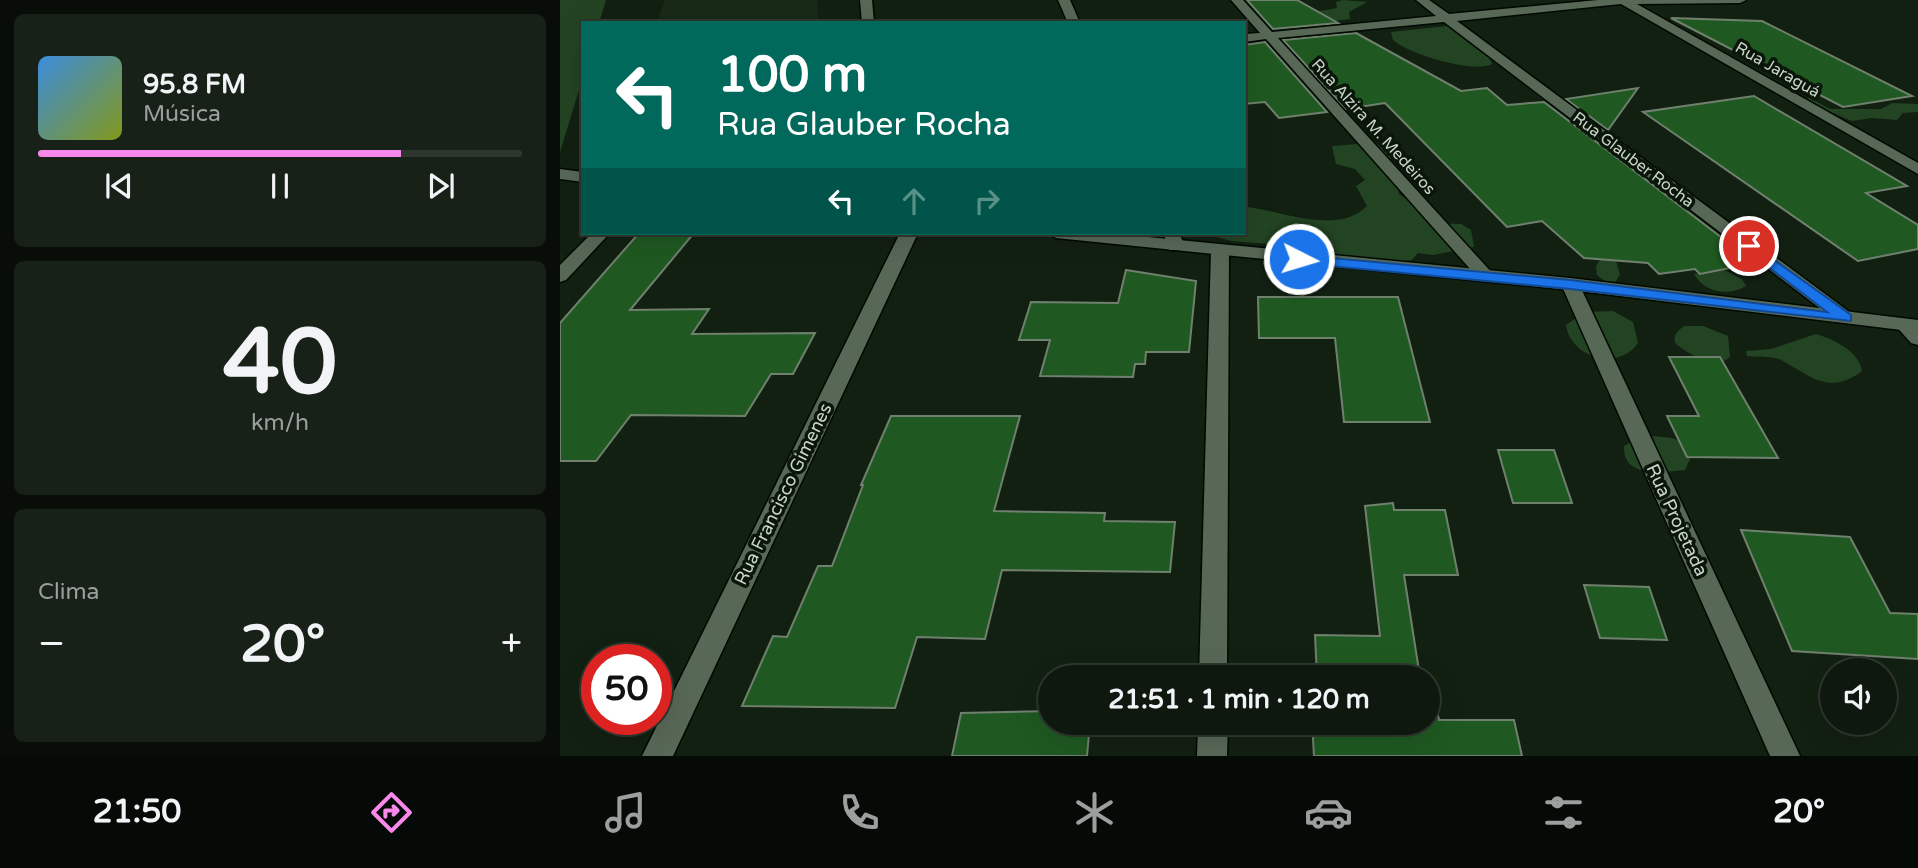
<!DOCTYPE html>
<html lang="es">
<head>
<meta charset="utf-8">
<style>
	body { margin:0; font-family:"Varela Round",sans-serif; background:#172117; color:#f1f3f6; height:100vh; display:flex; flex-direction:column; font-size:26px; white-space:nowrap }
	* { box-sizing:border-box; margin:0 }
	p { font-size:23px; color:#9ba09e }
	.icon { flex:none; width:38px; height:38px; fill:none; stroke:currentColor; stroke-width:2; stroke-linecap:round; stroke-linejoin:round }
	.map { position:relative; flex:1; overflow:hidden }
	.sheet { display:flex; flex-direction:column; gap:14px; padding:14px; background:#080d08; width:560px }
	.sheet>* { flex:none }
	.guide { position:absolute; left:21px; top:21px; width:665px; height:214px; border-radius:0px; box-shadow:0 7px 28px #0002,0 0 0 2px #2e372e; background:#00695c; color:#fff; overflow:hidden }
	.fabs { position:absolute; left:1260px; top:658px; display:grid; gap:14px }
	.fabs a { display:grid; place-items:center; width:77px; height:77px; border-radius:50%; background:#0e180e; box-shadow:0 7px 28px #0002,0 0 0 2px #2e372e; font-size:35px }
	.speed { position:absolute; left:21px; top:644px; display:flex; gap:14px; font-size:35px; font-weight:700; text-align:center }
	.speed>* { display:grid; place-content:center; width:91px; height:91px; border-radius:50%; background:#0e180e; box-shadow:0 7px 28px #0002,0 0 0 2px #2e372e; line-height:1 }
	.speed .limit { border:10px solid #d22; background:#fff; color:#111 }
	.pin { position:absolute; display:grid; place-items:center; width:60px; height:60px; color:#fff; margin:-30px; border:4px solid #fff; border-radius:50%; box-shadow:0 2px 7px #0007 }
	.me { position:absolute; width:77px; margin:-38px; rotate:95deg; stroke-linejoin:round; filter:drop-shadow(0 0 5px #0008) }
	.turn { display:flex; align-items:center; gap:24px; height:147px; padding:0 21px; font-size:32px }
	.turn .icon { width:91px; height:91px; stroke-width:2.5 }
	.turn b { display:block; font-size:49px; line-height:60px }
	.lanes { display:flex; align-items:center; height:66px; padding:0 21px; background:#0003; justify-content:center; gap:35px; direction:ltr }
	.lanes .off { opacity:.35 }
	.big { font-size:52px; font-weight:700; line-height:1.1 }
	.sheet .tile { flex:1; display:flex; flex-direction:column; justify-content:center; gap:10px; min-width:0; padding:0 24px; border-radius:10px; background:#172117 }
	.sheet .dial { align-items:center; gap:0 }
	.dial b { font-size:91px; line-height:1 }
	.song { display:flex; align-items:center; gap:21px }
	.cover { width:84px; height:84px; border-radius:10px; background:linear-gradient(135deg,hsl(210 70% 55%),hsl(70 70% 35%)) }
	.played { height:7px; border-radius:4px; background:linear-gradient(90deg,#f888ea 75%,#2e372e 75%) }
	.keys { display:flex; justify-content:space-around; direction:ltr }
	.heat { display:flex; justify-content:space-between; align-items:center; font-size:38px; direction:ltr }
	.trip { position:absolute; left:478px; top:665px; width:402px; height:70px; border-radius:35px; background:#0e180e; box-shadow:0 7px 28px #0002,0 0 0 2px #2e372e; font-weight:700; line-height:70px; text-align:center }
	.tab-bar { display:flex; height:112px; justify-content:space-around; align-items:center; background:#060a06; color:#9ba09e }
	.tab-bar .icon { width:49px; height:49px }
	.tab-bar .active { color:#f888ea }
	.tab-bar b { font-size:32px; color:#f1f3f6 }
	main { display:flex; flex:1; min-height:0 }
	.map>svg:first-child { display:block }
	.built { fill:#192a18 }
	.green { fill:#234423 }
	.building { fill:#1f5921; stroke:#70806f; stroke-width:2 }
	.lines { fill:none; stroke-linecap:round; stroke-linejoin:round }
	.street-casing { stroke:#010901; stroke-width:3 }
	.secondary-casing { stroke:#010901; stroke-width:3 }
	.street { fill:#586857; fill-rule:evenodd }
	.secondary { fill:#586857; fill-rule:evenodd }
	.route { fill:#1a73e8; stroke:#114b97; stroke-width:2 }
	.labels { text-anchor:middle; stroke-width:7; stroke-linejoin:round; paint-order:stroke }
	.far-street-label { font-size:16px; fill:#cbd4cb; stroke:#091609 }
	.street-label { font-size:18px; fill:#cbd4cb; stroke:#091609 }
</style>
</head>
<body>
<main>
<section class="sheet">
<div class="tile">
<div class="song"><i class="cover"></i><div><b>95.8 FM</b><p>Música</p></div></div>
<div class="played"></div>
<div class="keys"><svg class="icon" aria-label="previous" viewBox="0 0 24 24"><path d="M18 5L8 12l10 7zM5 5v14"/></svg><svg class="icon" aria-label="pause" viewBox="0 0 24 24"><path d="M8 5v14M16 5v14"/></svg><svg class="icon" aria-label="next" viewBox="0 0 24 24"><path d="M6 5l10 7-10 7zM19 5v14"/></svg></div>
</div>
<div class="tile dial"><b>40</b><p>km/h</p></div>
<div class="tile"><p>Clima</p>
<div class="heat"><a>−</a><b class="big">20°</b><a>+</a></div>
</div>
</section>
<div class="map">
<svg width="1358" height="756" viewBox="0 0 1358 756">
	<rect width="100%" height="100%" fill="#122012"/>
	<polygon class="built" points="105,0 257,0 258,20 97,23"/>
	<g class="green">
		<polygon points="0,0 46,0 39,23 23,23 23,77 0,152"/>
		<polygon points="783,0 807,2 789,12 790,19 762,23 756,12 777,8 776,2"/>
		<path d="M887,26L929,58L932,64C913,74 849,54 833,40L831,32Z"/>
		<polygon points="1250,98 1270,109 1321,109 1332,103 1358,104 1358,112 1343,113 1337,120 1312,118 1292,121 1239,99"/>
		<path d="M797,144L801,147C813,143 828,142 834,156L819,163L837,186L839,194L854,204L873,223L901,224L911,230L914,247L873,255L858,253L852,260L838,262L761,253L733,246L671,241L642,233H684V200L688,207C723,212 779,235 807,206L796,186L805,180L795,169L776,164L772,146Z"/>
		<polygon points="1043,256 1055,258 1060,275 1055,282 1046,282 1037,275 1036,266"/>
		<path d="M1161,268L1182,279L1186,286C1168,297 1144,292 1134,274Z"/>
		<path d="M1053,311L1073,322L1078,343C1059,371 1011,359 1006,325L1025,312Z"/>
		<path d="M1125,326H1143L1168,336L1170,357L1161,363C1141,361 1130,355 1115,343C1113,334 1118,330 1125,326Z"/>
		<path d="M1256,334C1273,339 1299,351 1302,371C1269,396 1251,376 1221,360C1211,355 1198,358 1187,356L1186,351L1211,349Z"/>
		<path d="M1083,435L1112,438L1122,442L1133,453L1125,470C1105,472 1062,479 1064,446Z"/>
	</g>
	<g class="building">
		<polygon points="687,0 737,0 778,23 713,29"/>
		<polygon points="1111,18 1202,21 1352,96 1283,107"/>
		<polygon points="796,33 901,91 927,88 947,105 984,102 1195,263 1140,274 1135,269 1099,274 1088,263 1024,258 982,221 947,227 825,103 786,109 723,40"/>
		<polygon points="705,42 767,112 719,118 705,102 684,104 684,45"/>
		<polygon points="1078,88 1048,130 1006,99"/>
		<polygon points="1194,96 1347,186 1306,193 1358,225 1358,249 1298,261 1083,112"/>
		<polygon points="79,233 134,233 70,310 149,309 132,334 255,333 233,374 211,374 185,416 71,415 36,461 0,461 0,323"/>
		<polygon points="566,270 636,281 629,352 586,352 585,364 575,364 573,377 480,376 490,340 459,340 471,302 558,303"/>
		<polygon points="698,297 838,297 870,422 784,422 775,338 699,338"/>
		<polygon points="1109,357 1160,357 1218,458 1127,457 1107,416 1139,416"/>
		<polygon points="331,416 460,416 434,511 545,513 544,521 615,522 610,572 442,570 425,639 357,637 335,708 182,706 213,636 227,637 258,566 272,566 303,485 301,485"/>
		<polygon points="938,450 994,450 1012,503 953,503"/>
		<polygon points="833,503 834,510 885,510 898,575 844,575 860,677 757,677 755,635 820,636 805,506"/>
		<polygon points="1181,530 1290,537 1330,613 1358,614 1358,659 1232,651"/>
		<polygon points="1024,585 1089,587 1107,640 1040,638"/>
		<polygon points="868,710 877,710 879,720 954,720 962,756 754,756 752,723 868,723"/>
		<polygon points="490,711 490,723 530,723 527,756 392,756 401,713"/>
	</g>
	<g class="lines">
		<g class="street-casing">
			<g id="street">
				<polygon points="300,0 312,0 314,23 302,23"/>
				<polygon points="498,0 510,0 520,23 508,23"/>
				<polygon points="671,0 683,0 712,32 876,16 856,0 869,0 889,14 1038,0 1186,0 1180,3 1077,4 1358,163 1358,174 1061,4 897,21 1292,314 1295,318 1292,322 1278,322 884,22 718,38 934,275 925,280 919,279 706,39 684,42 684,34 700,33"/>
				<polygon points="32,233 50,233 6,280 0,282 0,265"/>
				<polygon points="340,233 358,233 113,756 82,756"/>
				<polygon points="603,233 619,233 625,246 622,250 610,250"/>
				<polygon points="660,246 669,251 667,677 639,677 651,251"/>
				<polygon points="1010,278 1019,284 1240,756 1210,756 1001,284"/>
				<polygon points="1345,319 1358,327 1358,345 1351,343 1335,325"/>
				<polygon points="638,723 668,723 667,756 637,756"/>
			</g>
		</g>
		<g class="secondary-casing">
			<g id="secondary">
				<polygon points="0,169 23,172 23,182 0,179"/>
				<polygon points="488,233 546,233 1010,278 1358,320 1358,332 1010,290 496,238"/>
			</g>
		</g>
		<use href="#street" class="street"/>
		<use href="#secondary" class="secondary"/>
	</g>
	<polygon class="route" points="1189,242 1291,315 1291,321 1010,289 739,263 733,259 739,255 1010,280 1267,312 1185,249 1185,243"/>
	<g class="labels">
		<g class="far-street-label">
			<text transform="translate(1218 69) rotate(30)" y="6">Rua Jaraguá</text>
			<text transform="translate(814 126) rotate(48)" y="6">Rua Alzira M. Medeiros</text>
			<text transform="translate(1074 159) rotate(37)" y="6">Rua Glauber Rocha</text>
		</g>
		<g class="street-label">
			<text transform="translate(223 494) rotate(-64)" y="6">Rua Francisco Gimenes</text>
			<text transform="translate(1117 520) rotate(65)" y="6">Rua Projetada</text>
		</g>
	</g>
</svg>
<div class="fabs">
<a><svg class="icon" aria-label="sound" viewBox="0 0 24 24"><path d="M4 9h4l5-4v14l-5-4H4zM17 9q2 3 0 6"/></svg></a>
</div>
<div class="speed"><div class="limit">50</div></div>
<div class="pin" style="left:1189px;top:246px;background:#d93025"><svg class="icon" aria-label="arrive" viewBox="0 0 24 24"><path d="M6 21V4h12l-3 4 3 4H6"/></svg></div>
<svg class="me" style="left:739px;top:259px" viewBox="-20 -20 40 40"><circle r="17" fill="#1a73e8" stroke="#fff" stroke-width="3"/><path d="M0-11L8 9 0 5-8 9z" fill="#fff"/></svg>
<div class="trip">21:51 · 1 min · 120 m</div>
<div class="guide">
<div class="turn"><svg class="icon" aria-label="left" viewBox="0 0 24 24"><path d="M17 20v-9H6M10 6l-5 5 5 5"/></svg><div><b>100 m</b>Rua Glauber Rocha</div></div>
<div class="lanes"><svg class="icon" aria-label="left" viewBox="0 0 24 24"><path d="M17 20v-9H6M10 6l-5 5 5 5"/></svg><svg class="icon off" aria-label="ahead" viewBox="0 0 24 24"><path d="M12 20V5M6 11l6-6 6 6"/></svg><svg class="icon off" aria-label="right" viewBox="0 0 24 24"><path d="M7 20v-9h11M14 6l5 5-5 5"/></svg></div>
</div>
</div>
</main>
<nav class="tab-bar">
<b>21:50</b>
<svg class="icon active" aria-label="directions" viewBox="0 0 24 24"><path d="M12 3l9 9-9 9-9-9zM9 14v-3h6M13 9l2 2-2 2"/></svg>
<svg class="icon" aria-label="music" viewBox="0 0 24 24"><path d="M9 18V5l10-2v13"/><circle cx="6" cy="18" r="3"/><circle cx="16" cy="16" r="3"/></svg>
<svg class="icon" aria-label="phone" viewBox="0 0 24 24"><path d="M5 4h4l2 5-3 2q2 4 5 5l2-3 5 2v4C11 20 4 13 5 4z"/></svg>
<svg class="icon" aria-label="climate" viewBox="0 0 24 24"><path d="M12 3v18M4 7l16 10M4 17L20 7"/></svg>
<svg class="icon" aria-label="car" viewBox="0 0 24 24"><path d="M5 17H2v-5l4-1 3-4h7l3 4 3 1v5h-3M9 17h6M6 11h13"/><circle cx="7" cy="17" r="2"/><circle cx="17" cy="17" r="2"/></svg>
<svg class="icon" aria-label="filters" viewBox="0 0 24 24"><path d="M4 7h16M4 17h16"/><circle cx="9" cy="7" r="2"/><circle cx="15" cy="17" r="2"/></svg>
<b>20°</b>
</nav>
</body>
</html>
